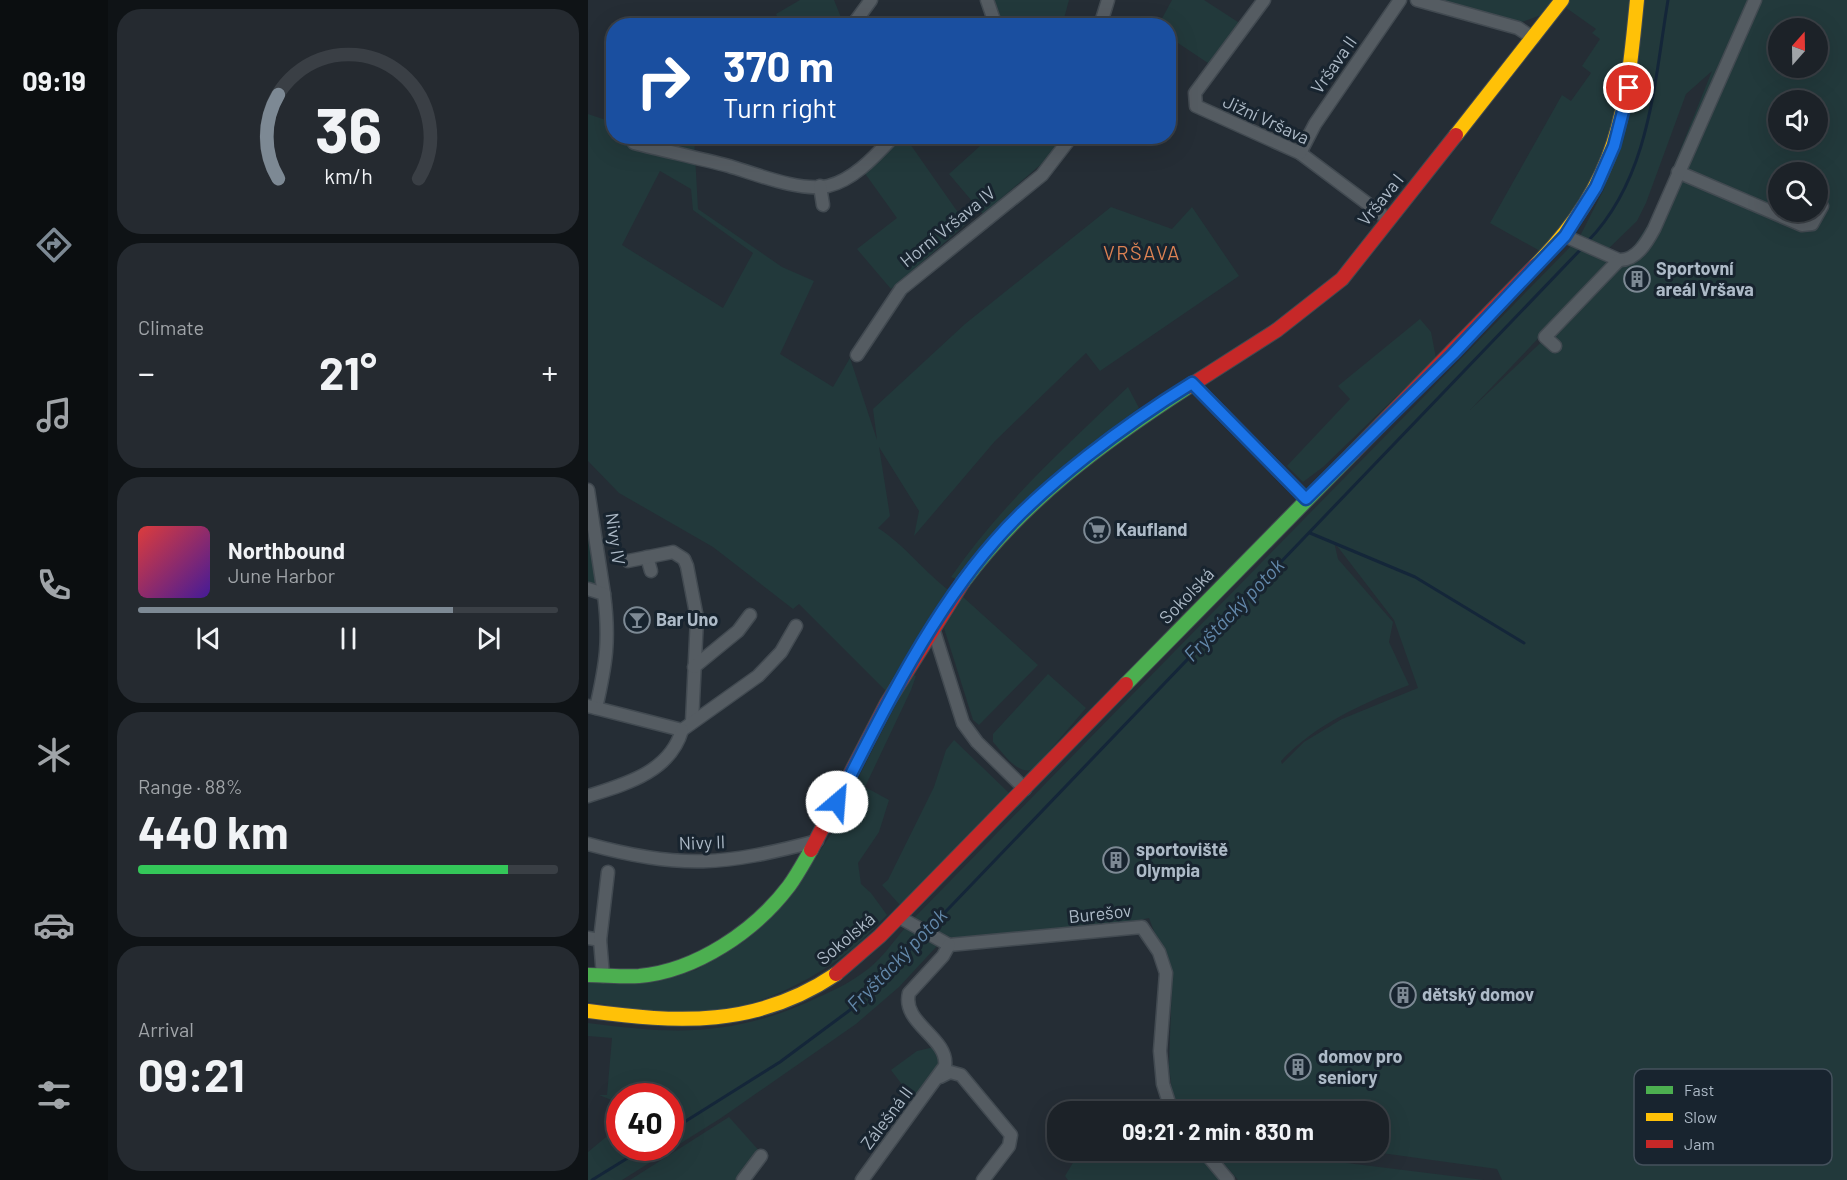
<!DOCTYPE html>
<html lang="en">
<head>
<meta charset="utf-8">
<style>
	body { margin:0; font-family:Barlow,sans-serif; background:#252a30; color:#f1f3f6; height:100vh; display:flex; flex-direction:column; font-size:22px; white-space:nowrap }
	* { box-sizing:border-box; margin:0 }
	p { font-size:20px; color:#a0a4a8 }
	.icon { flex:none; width:33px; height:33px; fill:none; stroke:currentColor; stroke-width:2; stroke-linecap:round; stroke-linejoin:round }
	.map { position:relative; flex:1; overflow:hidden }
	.side { display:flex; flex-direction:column; gap:9px; padding:9px; background:#0f1316; width:480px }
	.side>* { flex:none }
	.banner { position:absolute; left:18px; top:18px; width:570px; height:126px; border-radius:24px; box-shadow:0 6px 24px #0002,0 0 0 2px #3a3f45; background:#1a4fa0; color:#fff; overflow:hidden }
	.needle { width:39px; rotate:20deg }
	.fabs { position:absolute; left:1180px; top:18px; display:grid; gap:12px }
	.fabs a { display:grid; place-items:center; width:60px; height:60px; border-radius:50%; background:#1c2228; box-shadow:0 6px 24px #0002,0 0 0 2px #3a3f45; font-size:30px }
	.speed { position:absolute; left:18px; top:1083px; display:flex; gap:12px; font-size:30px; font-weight:700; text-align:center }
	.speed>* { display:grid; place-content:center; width:78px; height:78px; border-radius:50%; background:#1c2228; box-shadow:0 6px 24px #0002,0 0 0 2px #3a3f45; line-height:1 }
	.speed .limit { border:9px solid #d22; background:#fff; color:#111 }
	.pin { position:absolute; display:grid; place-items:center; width:51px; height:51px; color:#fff; margin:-26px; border:3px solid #fff; border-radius:50%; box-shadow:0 2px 6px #0007 }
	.me { position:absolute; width:66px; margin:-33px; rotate:27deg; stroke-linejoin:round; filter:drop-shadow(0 0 4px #0008) }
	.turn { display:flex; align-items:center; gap:21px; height:126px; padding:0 18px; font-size:27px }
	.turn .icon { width:78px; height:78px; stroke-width:2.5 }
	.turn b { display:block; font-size:42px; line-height:51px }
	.big { font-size:45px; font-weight:700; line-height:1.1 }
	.side .tile { flex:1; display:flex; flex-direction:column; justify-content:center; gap:9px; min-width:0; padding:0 21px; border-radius:24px; background:#252a30 }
	.side .dial { align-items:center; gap:0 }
	.dial svg { height:156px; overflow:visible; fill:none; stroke:#3a3f45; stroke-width:7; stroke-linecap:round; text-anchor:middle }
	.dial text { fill:#f1f3f6; stroke:none }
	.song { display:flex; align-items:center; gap:18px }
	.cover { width:72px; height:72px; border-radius:9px; background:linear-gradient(135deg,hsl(0 70% 55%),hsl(260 70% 35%)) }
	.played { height:6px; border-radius:3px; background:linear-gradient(90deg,#7d8994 75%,#3a3f45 75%) }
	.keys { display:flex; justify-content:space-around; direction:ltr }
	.heat { display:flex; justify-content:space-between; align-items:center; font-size:33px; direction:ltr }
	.charge { height:9px; border-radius:4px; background:linear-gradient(90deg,#34c759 88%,#3a3f45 0) }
	.trip { position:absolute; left:459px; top:1101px; width:342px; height:60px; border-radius:24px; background:#1c2228; box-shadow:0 6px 24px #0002,0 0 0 2px #3a3f45; font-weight:700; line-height:60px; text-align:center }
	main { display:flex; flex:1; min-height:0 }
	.menu { display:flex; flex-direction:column; width:108px; justify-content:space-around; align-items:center; background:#0b0e10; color:#a0a4a8 }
	.menu .icon { width:42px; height:42px }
	.menu .current { color:#7d8994 }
	.menu b { font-size:27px; color:#f1f3f6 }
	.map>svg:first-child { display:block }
	.green { fill:#22393b; fill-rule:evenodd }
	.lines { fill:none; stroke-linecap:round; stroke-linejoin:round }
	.stream { stroke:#142639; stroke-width:3 }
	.street-casing { stroke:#424a51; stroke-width:15 }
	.fast-casing { stroke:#424a51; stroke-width:16 }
	.slow-casing { stroke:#424a51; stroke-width:16 }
	.jam-casing { stroke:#424a51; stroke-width:16 }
	.street { stroke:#555c62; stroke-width:12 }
	.fast { stroke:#4caf50; stroke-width:14 }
	.slow { stroke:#ffc107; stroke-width:14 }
	.jam { stroke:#c62828; stroke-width:14 }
	.route-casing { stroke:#114b97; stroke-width:15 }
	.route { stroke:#1a73e8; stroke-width:10 }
	.labels { text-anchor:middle; stroke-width:6; stroke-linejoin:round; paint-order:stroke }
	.street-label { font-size:18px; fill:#adbac7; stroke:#18242f }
	.poi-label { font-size:18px; font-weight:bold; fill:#adbac7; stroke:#18242f; text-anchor:start }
	.neighbourhood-label { font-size:20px; letter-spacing:1.5px; fill:#dd8253; stroke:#18242f }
	.water-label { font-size:20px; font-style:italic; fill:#6388aa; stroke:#18242f }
	.key { fill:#18242f; stroke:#45515d; stroke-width:1.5 }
	.key-label { font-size:16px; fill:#adbac7 }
</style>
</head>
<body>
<main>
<nav class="menu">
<b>09:19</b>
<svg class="icon current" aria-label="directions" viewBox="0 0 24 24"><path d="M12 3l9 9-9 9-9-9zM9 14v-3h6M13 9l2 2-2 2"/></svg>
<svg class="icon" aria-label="music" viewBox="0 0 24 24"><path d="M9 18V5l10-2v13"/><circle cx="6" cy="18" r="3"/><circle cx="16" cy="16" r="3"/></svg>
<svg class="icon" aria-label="phone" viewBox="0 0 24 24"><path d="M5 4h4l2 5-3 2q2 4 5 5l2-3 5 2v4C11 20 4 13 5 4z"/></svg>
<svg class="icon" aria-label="climate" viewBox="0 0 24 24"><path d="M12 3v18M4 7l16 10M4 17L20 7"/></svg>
<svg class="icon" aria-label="car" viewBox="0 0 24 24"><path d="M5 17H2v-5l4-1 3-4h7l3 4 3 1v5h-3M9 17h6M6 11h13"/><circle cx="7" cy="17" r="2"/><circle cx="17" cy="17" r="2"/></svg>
<svg class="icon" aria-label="filters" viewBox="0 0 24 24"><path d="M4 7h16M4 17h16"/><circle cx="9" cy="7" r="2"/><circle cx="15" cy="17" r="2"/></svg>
</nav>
<section class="side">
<div class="tile dial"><svg viewBox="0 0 100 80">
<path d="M14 69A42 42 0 1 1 86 69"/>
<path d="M14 69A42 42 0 0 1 14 26" stroke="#7d8994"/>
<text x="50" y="56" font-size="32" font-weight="700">36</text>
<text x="50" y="72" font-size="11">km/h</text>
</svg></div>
<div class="tile"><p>Climate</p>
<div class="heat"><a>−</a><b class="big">21°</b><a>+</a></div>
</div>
<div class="tile">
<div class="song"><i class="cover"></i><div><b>Northbound</b><p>June Harbor</p></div></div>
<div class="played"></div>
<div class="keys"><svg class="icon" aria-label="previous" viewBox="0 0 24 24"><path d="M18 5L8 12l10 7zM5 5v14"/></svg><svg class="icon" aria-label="pause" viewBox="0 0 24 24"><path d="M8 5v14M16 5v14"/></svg><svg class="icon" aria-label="next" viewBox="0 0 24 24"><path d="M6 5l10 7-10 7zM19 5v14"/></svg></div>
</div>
<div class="tile"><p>Range · 88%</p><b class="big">440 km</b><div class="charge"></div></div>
<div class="tile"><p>Arrival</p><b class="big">09:21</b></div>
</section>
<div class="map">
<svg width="1259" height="1180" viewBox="0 0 1259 1180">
	<rect width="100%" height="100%" fill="#252d35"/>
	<g class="green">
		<polygon points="212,0 246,0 256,25 193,25 188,14"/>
		<polygon points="406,0 481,0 474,26 416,25"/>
		<polygon points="584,0 616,0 653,24 623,65 581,37 580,26 570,26"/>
		<polygon points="848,0 968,0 956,14 934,22"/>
		<path d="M982,0H1042C1038,34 1036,68 1030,101C1021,157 989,210 952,251L902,223L974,95L983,101L1003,73L994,66L1012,39L1004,33L1008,29L977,7Z"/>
		<path d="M1056,0H1259V1180H914L909,1169L779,1151L790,1150V1112L593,1111L584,1092L581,1066L584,979L561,918L513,928L356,938L324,920L983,246L1022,263L882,410L1029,270L1043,251L1066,215L1124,71L1098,94L1058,203L1049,221L1018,251L992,236L1016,189ZM1191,28H1230V68H1191ZM1191,100H1230V140H1191ZM1191,172H1230V212H1191ZM746,542L806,620L830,688L754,719L716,742L694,764L693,761C729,723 774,704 821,685L801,642L805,622L750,559Z"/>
		<path d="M25,106L26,136L106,137L110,209L194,267L226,281L192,354L245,387L262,358L289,440L285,409L377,324L523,207L584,229L604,207L651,276L512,371L498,353L407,441L326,536L331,511L291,447L302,516L290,528C319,547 335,571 363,592L299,692L211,604L205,609L125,547L31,493L0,461V114L18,120ZM72,171L103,189L105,210L165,253L135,308L34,245Z"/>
		<polygon points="452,136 476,138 464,155 395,214 361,174 402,137"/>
		<polygon points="312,139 320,141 378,224 303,289 269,249 309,218 276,172"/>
		<polygon points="832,319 843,332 848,358 735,467 715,482 699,466 762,399 750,386"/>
		<path d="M540,387L551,408L457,481L394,545L368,579L363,577C413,505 477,447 540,387Z"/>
		<polygon points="0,520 10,587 0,584"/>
		<polygon points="375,597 450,665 391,725 385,720 356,628"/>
		<path d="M323,674L328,676L323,690L277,787L301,800L291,832L270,863L273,884L283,893L299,915C286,927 274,942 259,953C220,983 164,1010 113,1013C76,1016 37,1007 0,1002V983H55L108,970L170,929L203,894L256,815L265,788Z"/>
		<path d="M460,674L498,708L445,770C428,774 416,754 405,742V734Z"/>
		<polygon points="366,740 421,793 312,905 294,885 300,880 346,787 358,750"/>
		<path d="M317,928L349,946L311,987L268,1024L133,1118L34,1180H0V1152L30,1127L31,1103L11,1095H19L24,1038L0,1036V1023C84,1034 141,1037 220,1002C242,992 261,984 280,969C294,958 305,942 317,928ZM82,1096V1148H32V1096Z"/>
		<polygon points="346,1047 354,1059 328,1103 303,1070 329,1051"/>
		<polygon points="141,1117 173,1153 152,1180 42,1180"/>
		<polygon points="607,1150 633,1180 480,1180 477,1176 492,1151"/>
		<polygon points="625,1151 661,1151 896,1180 650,1180"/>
	</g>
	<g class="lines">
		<g class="stream">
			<path d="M1000,241C1062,177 1066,84 1080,0"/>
			<polyline points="722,533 827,577 936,643"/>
			<polyline points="340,930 994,248"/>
			<polyline points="82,1131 192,1062 262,1010 336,935"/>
			<polyline points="4,1180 56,1148"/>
		</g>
		<g class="street-casing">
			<g id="street">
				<polyline points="399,0 408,26"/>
				<polyline points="676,0 607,93 608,106 712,153 800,219"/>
				<polyline points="829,0 930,28 945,38"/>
				<polyline points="264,26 283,0"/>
				<polyline points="512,26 520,0"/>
				<path d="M46,143C78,151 110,158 141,166C168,174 212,192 240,186C266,180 288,155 306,136"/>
				<polyline points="712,153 727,124 812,0"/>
				<polyline points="1090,172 1214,225 1224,224 1234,206"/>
				<polyline points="232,186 235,205"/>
				<path d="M977,236L1031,260C1048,261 1059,242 1066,229L1167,0"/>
				<polyline points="967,346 957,337 1031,260"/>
				<polyline points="269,355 313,289 454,175 484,136"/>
				<polyline points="604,383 718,499"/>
				<polyline points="0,490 16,594"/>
				<polyline points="59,557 63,571"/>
				<polyline points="40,561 85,552 96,559 99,566 109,618 104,722"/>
				<path d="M0,589L16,594C22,640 18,664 8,708"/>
				<polyline points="345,628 375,723 389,742 437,789"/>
				<polyline points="106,667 150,631 162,615"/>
				<polyline points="0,706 94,730 170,676 193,652 208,626"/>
				<path d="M0,796C38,784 82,772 94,730"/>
				<path d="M0,844C94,870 137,865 229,841"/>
				<polyline points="311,917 361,945 554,927 571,952 578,973 572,1051 575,1084 584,1112"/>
				<polyline points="0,938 12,940"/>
				<polyline points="15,976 12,940 20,872"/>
				<polyline points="352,1077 362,1072 373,1075 423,1135 421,1146 395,1180"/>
				<polyline points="615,1150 640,1180"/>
				<polyline points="155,1180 173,1156"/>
				<path d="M274,1180L357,1066C361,1038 313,1023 321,993L355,956L361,945"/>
			</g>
		</g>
		<g class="fast-casing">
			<g id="fast">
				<path d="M375,582C436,500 515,442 600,387"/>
				<polyline points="538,684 765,453"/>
				<path d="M0,975C17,975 34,977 51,976C108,971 167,931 201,886C209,875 216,862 223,850"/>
			</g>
		</g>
		<g class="slow-casing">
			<g id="slow">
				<polyline points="868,135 974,0"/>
				<path d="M948,265C1031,180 1038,113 1049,0"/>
				<path d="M0,1011C90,1023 168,1028 248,974"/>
			</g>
		</g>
		<g class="jam-casing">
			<g id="jam">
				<polyline points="600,387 689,330 754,279 868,135"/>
				<polyline points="765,453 948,265"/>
				<polyline points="223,850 299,703 375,582"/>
				<polyline points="248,974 292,936 538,684"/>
			</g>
		</g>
		<use href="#street" class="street"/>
		<use href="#fast" class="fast"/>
		<use href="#slow" class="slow"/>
		<use href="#jam" class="jam"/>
	</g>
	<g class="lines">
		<g class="route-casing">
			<path id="route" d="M249,802C293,715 342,615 406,542C455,485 539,423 604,383L718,499L865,354L977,236L1008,187L1026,146L1041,88"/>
		</g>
		<use href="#route" class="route"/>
	</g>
	<defs>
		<g id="building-ring" transform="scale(1.35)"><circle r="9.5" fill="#18242f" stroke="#7d8994" stroke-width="1.5"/><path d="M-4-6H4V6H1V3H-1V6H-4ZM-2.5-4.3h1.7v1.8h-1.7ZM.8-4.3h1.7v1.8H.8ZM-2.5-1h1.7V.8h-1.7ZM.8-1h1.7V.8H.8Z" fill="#7d8994"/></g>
		<g id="supermarket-ring" transform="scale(1.35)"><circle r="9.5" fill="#18242f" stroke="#7d8994" stroke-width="1.5"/><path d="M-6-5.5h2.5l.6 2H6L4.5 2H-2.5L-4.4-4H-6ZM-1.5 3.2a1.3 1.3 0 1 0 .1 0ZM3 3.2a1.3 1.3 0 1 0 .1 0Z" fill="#7d8994"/></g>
		<g id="bar-ring" transform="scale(1.35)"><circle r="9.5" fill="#18242f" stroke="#7d8994" stroke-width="1.5"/><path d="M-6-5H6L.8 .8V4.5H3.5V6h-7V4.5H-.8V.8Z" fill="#7d8994"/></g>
	</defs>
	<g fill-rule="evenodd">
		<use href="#building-ring" x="1049" y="279"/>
		<use href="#supermarket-ring" x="509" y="530"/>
		<use href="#bar-ring" x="49" y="620"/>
		<use href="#building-ring" x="528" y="860"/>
		<use href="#building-ring" x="815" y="995"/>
		<use href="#building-ring" x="710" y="1067"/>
	</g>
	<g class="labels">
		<g class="street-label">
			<text transform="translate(746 65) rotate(-55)" y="6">Vršava II</text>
			<text transform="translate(678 120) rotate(25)" y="6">Jižní Vršava</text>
			<text transform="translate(793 200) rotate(-51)" y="6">Vršava I</text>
			<text transform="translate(360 227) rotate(-39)" y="6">Horní Vršava IV</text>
			<text transform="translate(27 539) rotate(82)" y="6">Nivy IV</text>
			<text transform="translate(599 596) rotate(-46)" y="6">Sokolská</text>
			<text transform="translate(114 843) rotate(-2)" y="6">Nivy II</text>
			<text transform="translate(512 914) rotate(-6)" y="6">Burešov</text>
			<text transform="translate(258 939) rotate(-40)" y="6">Sokolská</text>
			<text transform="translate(299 1118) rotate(-53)" y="6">Zálešná II</text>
		</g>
		<g class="poi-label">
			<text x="1068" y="275">Sportovní<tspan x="1068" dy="21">areál Vršava</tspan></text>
			<text x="528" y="536">Kaufland</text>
			<text x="68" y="626">Bar Uno</text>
			<text x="548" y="856">sportoviště<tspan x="548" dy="21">Olympia</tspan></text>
			<text x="834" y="1001">dětský domov</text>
			<text x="730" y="1063">domov pro<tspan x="730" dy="21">seniory</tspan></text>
		</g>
		<g class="neighbourhood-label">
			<text x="554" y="260">VRŠAVA</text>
		</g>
		<g class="water-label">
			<text transform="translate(646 610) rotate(-46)" y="7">Fryštácký potok</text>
			<text transform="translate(309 960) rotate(-46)" y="7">Fryštácký potok</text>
		</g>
	</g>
	<rect x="1046" y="1069" width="198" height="96" rx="9" class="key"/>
	<rect x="1058" y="1086" width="27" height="8" fill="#4caf50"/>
	<rect x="1058" y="1113" width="27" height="8" fill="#ffc107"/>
	<rect x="1058" y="1140" width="27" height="8" fill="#c62828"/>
	<g class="key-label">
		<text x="1096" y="1096">Fast</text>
		<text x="1096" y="1123">Slow</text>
		<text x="1096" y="1150">Jam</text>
	</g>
</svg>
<div class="fabs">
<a><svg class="needle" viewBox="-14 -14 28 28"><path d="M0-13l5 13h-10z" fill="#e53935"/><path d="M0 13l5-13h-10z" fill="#a0a4a8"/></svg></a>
<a><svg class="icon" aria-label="sound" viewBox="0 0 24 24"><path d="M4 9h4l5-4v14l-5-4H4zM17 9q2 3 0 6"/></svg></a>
<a><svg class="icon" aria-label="search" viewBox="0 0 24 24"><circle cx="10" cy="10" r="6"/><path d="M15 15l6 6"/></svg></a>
</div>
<div class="speed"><div class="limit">40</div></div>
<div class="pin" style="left:1041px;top:88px;background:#d93025"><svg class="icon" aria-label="arrive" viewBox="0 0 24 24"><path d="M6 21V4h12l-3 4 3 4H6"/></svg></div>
<svg class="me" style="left:249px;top:802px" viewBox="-20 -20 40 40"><circle r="19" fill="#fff"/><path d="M0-13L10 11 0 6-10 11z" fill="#1a73e8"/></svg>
<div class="trip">09:21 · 2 min · 830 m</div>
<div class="banner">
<div class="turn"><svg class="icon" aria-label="right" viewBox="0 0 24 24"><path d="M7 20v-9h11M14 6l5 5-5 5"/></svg><div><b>370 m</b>Turn right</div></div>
</div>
</div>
</main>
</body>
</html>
